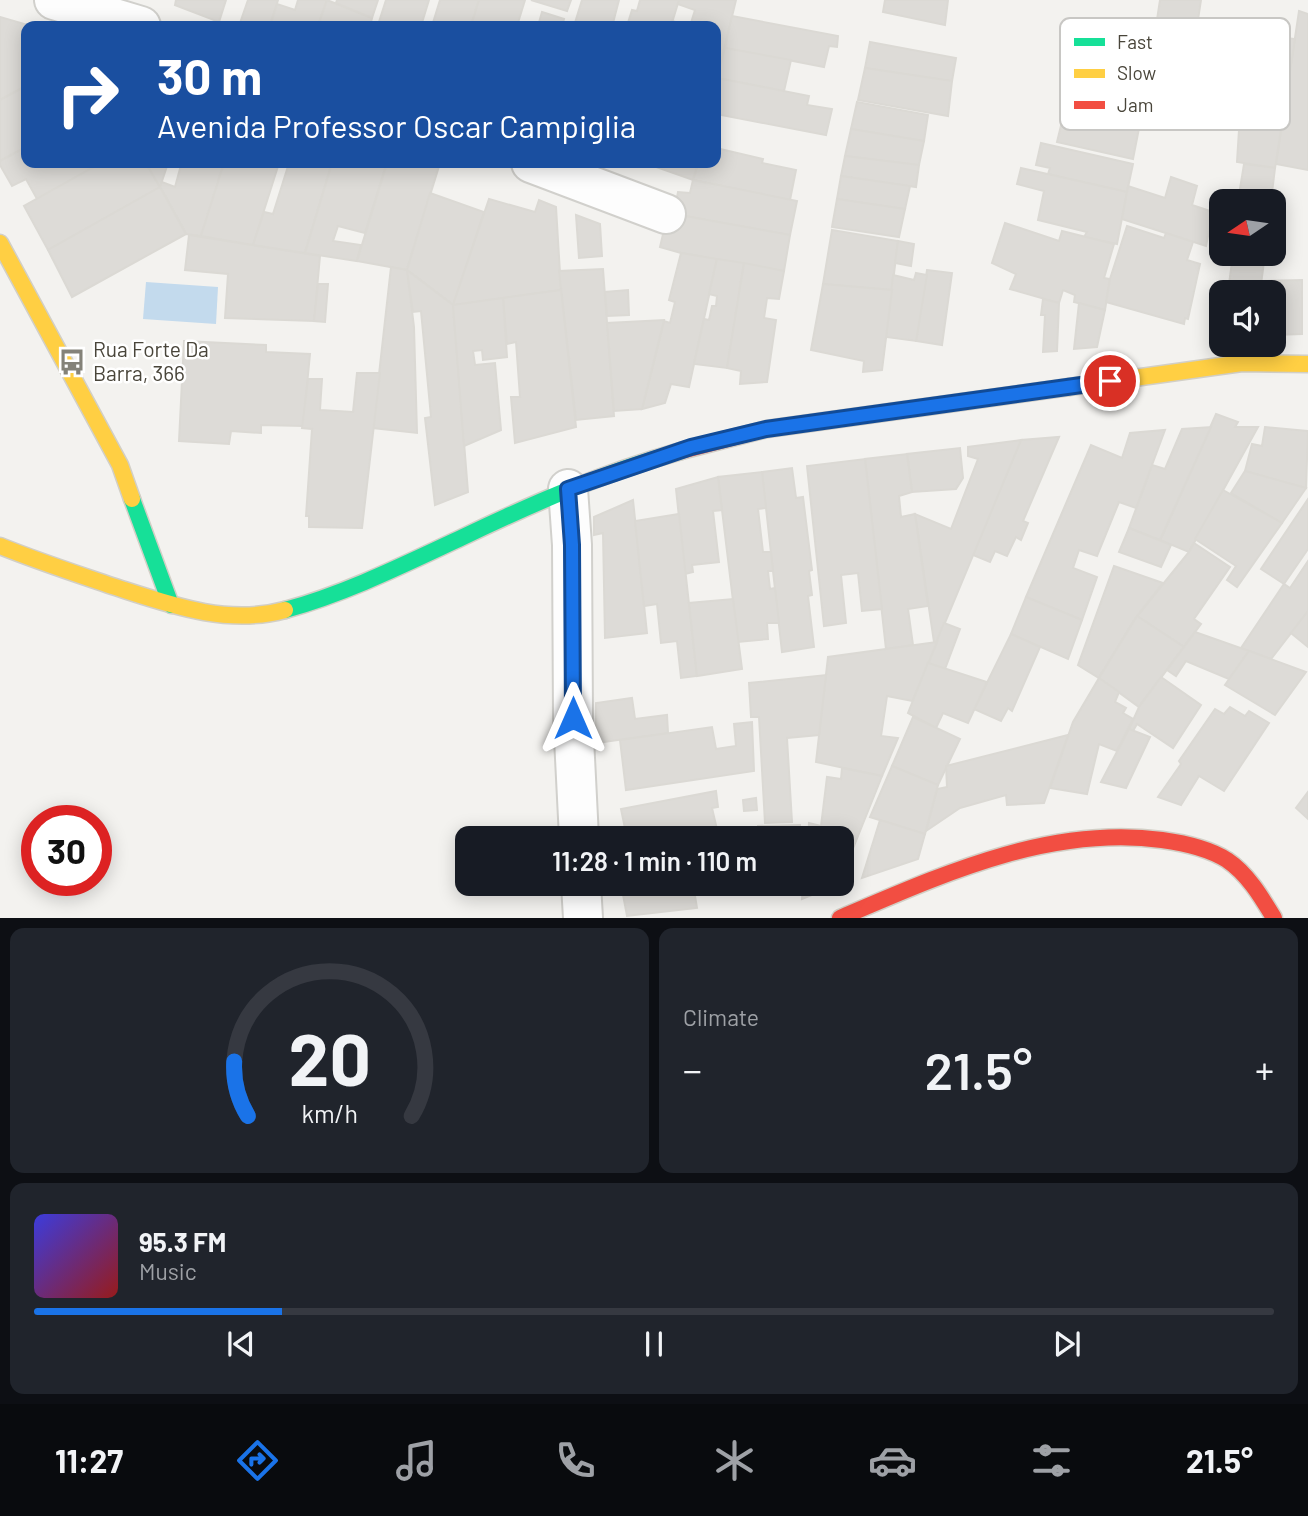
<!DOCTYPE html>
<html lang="en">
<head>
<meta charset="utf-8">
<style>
	body { margin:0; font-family:Barlow,sans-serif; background:#20242c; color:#f1f3f6; height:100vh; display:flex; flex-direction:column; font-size:26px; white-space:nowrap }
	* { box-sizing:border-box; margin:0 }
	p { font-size:23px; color:#9ea1a6 }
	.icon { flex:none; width:38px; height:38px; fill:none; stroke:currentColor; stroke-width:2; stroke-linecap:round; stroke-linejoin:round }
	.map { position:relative; height:918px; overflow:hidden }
	.panel { display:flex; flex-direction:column; gap:10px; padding:10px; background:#0d0f14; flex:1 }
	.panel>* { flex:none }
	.guide { position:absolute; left:21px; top:21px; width:700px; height:147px; border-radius:14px; box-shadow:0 4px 18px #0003; background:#1a4fa0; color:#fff; overflow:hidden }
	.needle { width:46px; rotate:257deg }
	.buttons { position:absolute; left:1209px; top:189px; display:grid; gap:14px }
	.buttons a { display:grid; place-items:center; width:77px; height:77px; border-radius:14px; background:#171b24; box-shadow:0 4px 18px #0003; font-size:35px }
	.speed { position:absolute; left:21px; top:805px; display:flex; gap:14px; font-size:35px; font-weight:700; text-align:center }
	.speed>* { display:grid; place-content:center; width:91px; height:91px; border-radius:50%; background:#171b24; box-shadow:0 4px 18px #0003; line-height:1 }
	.speed .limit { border:10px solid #d22; background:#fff; color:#111 }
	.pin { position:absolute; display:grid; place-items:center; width:60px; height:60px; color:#fff; margin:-30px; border:4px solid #fff; border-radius:50%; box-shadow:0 2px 7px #0007 }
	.me { position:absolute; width:77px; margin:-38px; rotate:0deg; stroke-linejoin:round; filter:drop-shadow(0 0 5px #0008) }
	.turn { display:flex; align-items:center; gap:24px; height:147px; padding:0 21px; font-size:32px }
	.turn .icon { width:91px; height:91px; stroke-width:2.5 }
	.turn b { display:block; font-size:49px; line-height:60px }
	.big { font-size:52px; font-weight:600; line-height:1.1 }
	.panel .tile { flex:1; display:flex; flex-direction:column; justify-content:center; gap:10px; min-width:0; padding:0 24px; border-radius:14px; background:#20242c }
	.panel .dial { align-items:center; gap:0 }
	.dial svg { height:182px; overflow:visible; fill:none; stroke:#363941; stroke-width:7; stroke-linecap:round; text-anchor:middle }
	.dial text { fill:#f1f3f6; stroke:none }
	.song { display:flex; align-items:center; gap:21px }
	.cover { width:84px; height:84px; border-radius:10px; background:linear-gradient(135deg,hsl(240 70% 55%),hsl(0 70% 35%)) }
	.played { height:7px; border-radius:4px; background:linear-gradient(90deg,#1a73e8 20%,#363941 20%) }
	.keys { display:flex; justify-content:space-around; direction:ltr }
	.heat { display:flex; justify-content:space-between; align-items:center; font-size:38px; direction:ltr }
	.panel .tiles { flex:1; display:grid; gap:10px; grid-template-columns:1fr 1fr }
	.tile:last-child { grid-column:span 2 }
	.trip { position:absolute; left:455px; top:826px; width:399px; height:70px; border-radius:14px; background:#171b24; box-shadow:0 4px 18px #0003; font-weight:600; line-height:70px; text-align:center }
	.tabs { display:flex; height:112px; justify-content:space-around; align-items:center; background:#090b0e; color:#9ea1a6 }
	.tabs .icon { width:49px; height:49px }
	.tabs .active { color:#1a73e8 }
	.tabs b { font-size:32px; color:#f1f3f6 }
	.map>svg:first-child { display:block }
	.water { fill:#c3daed }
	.building { fill:#dddbd7; stroke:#dbd9d4; stroke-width:2 }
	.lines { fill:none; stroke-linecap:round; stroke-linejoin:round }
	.street-casing { stroke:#d1d0cc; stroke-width:42 }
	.fast-casing { stroke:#d2cfc6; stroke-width:19 }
	.slow-casing { stroke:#d2cfc6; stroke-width:19 }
	.jam-casing { stroke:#d2cfc6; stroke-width:19 }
	.street { stroke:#fdfdfd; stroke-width:38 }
	.fast { stroke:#16e098; stroke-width:16 }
	.slow { stroke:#ffcf43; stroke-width:16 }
	.jam { stroke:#f24e42; stroke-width:16 }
	.route-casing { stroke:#114b97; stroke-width:18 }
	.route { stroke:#1a73e8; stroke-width:12 }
	.labels { text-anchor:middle; stroke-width:5; stroke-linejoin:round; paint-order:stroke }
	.poi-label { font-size:21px; fill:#49453a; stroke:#fff; text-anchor:start }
	.key { fill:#fff; stroke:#c8c7c4; stroke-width:2 }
	.key-label { font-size:19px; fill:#49453a }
</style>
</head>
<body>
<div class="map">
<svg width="1308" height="918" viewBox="0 0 1308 918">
	<rect width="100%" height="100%" fill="#f3f2ef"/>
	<polygon class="water" points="146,282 218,287 216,324 143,319"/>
	<g class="building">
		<polygon points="176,0 226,0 219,22 175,5"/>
		<polygon points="248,0 278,0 270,26 239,26"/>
		<polygon points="298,0 327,0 318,26 270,26 277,4 295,10"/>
		<polygon points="327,0 372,18 370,26 318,26"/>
		<polygon points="337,0 378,0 372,18 336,3"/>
		<polygon points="386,0 429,0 421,26 378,25"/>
		<polygon points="440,0 479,0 471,26 432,26"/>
		<polygon points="479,0 525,0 517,26 471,26"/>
		<polygon points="531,0 571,0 567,11"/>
		<polygon points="582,0 619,0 613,23 621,26 574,26"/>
		<polygon points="640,0 679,0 671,26 627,26 632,10 637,11"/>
		<polygon points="679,0 736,0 717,78 716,26 671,26 672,21 690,26 695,10 678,4"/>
		<polygon points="885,0 948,0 945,25 883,12"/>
		<polygon points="1160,0 1201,0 1195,39 1155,33"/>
		<polygon points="1299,11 1308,14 1308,170 1276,164"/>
		<polygon points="542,12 564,19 562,26 538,26"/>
		<polygon points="732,16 838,36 837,47 829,46 824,67 725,48"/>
		<polygon points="0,17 31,26 26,26 26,86 0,100"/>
		<polygon points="1215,30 1246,32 1239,130 1208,124"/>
		<polygon points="1264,35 1295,39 1275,168 1237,162 1239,130 1250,130"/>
		<polygon points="870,42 956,58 952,81 865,68"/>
		<polygon points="725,48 791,60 784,91 717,78"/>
		<polygon points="865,68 952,81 948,116 858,100"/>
		<polygon points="717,78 809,96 807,105 832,109 826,135 716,114"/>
		<polygon points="26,86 26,147 0,161 0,100"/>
		<polygon points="1067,101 1141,118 1133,159 1057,142"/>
		<polygon points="857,102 928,115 924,141 851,129"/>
		<polygon points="851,129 924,141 919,165 845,156"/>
		<polygon points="1041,143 1133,164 1127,192 1048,174 1050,168 1036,165"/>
		<polygon points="26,147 26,163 101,163 37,199 26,179 12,186 0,165 0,161"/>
		<polygon points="716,148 763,159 762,163 796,170 790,200 693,180 698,163 716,163"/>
		<polygon points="845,156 919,165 916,187 841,176"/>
		<polygon points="101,163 146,163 160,187 48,250 24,206"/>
		<polygon points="146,163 168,163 160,187"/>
		<polygon points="174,163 224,163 201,236 186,234 160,187 162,182 175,187 181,165"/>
		<polygon points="224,163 279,163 253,245 201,236"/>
		<polygon points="289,163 332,163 305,253 253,245 264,212 273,214"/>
		<polygon points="332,163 387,163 365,233 338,226 333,241 361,245 357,261 305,253"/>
		<polygon points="387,163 440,163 407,270 357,261"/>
		<polygon points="645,163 698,163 693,180"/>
		<polygon points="1244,164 1275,168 1271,201 1238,201"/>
		<polygon points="1021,168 1127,192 1117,244 1084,237 1087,232 1038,220 1044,191 1017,184"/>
		<polygon points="841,176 910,186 905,209 837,199"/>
		<polygon points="1171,177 1197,186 1192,205 1213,212 1206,246 1122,219 1128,186 1165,198"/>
		<polygon points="693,180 797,201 790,235 674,214 678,192 690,193"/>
		<polygon points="160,187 186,234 72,297 48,250"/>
		<polygon points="430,193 484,212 453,305 407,270"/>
		<polygon points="489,199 535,212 539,200 556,207 561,290 453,305"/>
		<polygon points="837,199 905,209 899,237 832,227"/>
		<polygon points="668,213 790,235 784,271 681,253 660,247"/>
		<polygon points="576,215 600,224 602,256 579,258"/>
		<polygon points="1005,223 1059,241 1062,231 1114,244 1104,278 1110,279 1105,310 1074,302 1075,295 1063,290 1059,303 1010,289 1016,274 992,263"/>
		<polygon points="1127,226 1164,238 1166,233 1193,242 1187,260 1200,264 1188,319 1185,318 1184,324 1106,302 1110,279"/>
		<polygon points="832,230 898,241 892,290 823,284"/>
		<polygon points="189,235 320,256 314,321 225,318 228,274 185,270"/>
		<polygon points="898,241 914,244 911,266 895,263"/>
		<polygon points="681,253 717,259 689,387 671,384 665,403 642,409 664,321 670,323 675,302 669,300"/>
		<polygon points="1233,254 1265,254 1260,292 1228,292"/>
		<polygon points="717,259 744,263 727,368 694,364 704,319 709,320 712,306 716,306 717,296 709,294"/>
		<polygon points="744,263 784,271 779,299 767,298 764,318 776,320 767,382 740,384 741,371 727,368"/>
		<polygon points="391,267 407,270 414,327 417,433 373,428"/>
		<polygon points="603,269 614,416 576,420 559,271"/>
		<polygon points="407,270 453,305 468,492 435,505 425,418 431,417 421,311 413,312"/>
		<polygon points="927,270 952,273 942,345 916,341"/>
		<polygon points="916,273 927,275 916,341 886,337 893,275 914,280"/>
		<polygon points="1302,280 1302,334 1274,335 1274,292 1262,292 1262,281"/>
		<polygon points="318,284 328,284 325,322 314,321"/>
		<polygon points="823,284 892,290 882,370 863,372 864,361 811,350"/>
		<polygon points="561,290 576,427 515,443 511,397 520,397 516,342 507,344 503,298"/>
		<polygon points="628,290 629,315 607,316 605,292"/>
		<polygon points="503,298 507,357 483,360 482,350 473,351 475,365 495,363 501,430 464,446 453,305"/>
		<polygon points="1043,299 1059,303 1057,351 1043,352 1045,315 1041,315"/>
		<polygon points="1079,303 1105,310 1097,347 1074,349"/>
		<polygon points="664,320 642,409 614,411 607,323"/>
		<polygon points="184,341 266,345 266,352 310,354 303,426 261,425 261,433 231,431 229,444 179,441"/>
		<polygon points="357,373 380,373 362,528 309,527 309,516 306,516 312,429 302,428 308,379 322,379 320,410 353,412"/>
		<polygon points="1216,414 1238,422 1235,427 1258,427 1189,552 1160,540"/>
		<polygon points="1211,427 1160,540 1129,528 1152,465 1165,469 1182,429"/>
		<polygon points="1265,427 1308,431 1306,488 1245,471 1252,444 1262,446"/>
		<polygon points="1165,430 1136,508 1119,502 1097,556 1079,550 1073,568 1097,577 1082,620 1026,597 1091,445 1122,458 1130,433"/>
		<polygon points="1059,437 1023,521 1028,523 1021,540 1016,537 1007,556 995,551 990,562 973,555 1021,440"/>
		<polygon points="1021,440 937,642 934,642 915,514 951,529 978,459 968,456 968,447"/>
		<polygon points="960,448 963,478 956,489 912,492 907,454"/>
		<polygon points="907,454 912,492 899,496 901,517 915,514 928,606 908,609 913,645 886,649 865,459"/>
		<polygon points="865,459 882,609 862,611 858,573 841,575 846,623 824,626 807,466"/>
		<polygon points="792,468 796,498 803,497 812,570 809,571 812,595 808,596 814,647 782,652 762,472"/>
		<polygon points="1245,471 1306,488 1282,523 1231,493"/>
		<polygon points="762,472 766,508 758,509 763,552 771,552 773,571 768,571 770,589 775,588 779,623 767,623 768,639 738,642 718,477"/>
		<polygon points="718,477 722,510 713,511 719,562 692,565 693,572 685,574 676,489"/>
		<polygon points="1223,490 1282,523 1237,587 1227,580 1236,566 1195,539"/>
		<polygon points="1308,499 1308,549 1284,584 1261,569"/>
		<polygon points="633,500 647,633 605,638 603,533 594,535 594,517"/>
		<polygon points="679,514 697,676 681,678 677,641 661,643 657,604 644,606 635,521"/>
		<polygon points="1129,528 1171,545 1161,567 1119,552"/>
		<polygon points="1194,543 1230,567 1194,619 1201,624 1184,647 1137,616 1189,552"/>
		<polygon points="1308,561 1308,611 1271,659 1241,648 1284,584 1290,588"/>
		<polygon points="1114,566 1163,583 1137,616 1099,678 1078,665"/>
		<polygon points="1026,597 1082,620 1068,659 1011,634"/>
		<polygon points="733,599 742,669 697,676 689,603"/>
		<polygon points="1308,611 1308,647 1291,633"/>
		<polygon points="1137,616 1184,647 1139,707 1099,678"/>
		<polygon points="944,623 960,629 945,669 928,663"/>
		<polygon points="1195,632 1249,651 1229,679 1186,661 1176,676 1167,670"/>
		<polygon points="1011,634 1040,647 1012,711 1008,708 1001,721 974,709"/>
		<polygon points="937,642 913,701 887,696 881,736 898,738 882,776 816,762 828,657"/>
		<polygon points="1249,651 1306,672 1275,715 1225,685"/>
		<polygon points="928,663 987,682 968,723 943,713 936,728 908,713"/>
		<polygon points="826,675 819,735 787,738 792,822 765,823 759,717 751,717 749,683"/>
		<polygon points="1161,677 1201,705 1173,748 1137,724 1133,731 1129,729 1139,707"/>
		<polygon points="1099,678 1119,692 1115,702 1126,708 1123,713 1133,719 1117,751 1099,744 1087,794 1050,788 1073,722"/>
		<polygon points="632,698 635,719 667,715 668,733 596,743 596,703"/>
		<polygon points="1230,707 1245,716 1249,711 1269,723 1224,791 1199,776 1181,805 1158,797 1181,764 1179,761 1215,709 1224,714"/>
		<polygon points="913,717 960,739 938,785 892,766"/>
		<polygon points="752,722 754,771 626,790 620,740 712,727 716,749 736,746 734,724"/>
		<polygon points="1129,729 1150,737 1126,788 1101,782"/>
		<polygon points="1068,735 1044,803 1007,805 1006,795 960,808 926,831 937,789 947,787 946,766"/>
		<polygon points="892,766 938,785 925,834 870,817"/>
		<polygon points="842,768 882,776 842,876 842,838 808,838 809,823 821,826 827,777 841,779"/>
		<polygon points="716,791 718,807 712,808 719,838 627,838 621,809"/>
		<polygon points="1308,792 1308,819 1296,808"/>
		<polygon points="756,798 757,810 744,811 743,800"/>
		<polygon points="880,820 925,834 918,859 862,878"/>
		<polygon points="800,825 801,838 758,838 758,826"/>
		<polygon points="621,884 693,884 697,908 627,916"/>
		<polygon points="803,884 839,884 802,899"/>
	</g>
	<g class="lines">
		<g class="street-casing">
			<g id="street">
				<polyline points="54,0 141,26"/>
				<polyline points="531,163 666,214"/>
				<polyline points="568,489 572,545 573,718 579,838"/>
				<polyline points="581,884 583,918"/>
			</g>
		</g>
		<g class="fast-casing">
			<g id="fast">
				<polyline points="132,499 171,605"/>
				<path d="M285,610C347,593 405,564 463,537C534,503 605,472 681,451"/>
			</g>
		</g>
		<g class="slow-casing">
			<g id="slow">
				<polyline points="0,243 120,465 132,499"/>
				<polyline points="1069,387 1242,363 1308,364"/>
				<path d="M0,546C37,561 74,573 112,586C168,604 226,626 285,610"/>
			</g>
		</g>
		<g class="jam-casing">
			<g id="jam">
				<polyline points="681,451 767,429 1069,387"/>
				<path d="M840,918C941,875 1049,825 1162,840C1184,843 1208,848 1227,860C1248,874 1262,898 1274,918"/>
			</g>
		</g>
		<use href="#street" class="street"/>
		<use href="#fast" class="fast"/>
		<use href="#slow" class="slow"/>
		<use href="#jam" class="jam"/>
	</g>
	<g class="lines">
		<g class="route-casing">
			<polyline id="route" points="573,718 572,545 568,489 691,447 766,429 1110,381"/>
		</g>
		<use href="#route" class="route"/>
	</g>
	<defs>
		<g id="bus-bare" transform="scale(2.1)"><path d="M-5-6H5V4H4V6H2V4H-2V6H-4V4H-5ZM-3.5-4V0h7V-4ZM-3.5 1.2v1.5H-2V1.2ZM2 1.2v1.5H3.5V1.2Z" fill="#848279" stroke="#fff" stroke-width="2.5" paint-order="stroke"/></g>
	</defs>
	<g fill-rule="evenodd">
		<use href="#bus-bare" x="72" y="362"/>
	</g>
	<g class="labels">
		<g class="poi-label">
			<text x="93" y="357">Rua Forte Da<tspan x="93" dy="24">Barra, 366</tspan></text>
		</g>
	</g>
	<rect x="1060" y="18" width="230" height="112" rx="10" class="key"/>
	<rect x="1074" y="38" width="31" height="8" fill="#16e098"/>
	<rect x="1074" y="69" width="31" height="9" fill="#ffcf43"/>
	<rect x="1074" y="101" width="31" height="8" fill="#f24e42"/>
	<g class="key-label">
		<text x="1117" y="49">Fast</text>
		<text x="1117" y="80">Slow</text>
		<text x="1117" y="112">Jam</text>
	</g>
</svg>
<div class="buttons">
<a><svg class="needle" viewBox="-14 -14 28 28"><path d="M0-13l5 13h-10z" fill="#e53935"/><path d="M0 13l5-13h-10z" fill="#9ea1a6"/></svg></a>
<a><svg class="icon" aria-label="sound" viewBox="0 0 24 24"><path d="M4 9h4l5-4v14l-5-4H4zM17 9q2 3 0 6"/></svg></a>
</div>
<div class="speed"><div class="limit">30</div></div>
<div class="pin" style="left:1110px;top:381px;background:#d93025"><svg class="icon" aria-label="arrive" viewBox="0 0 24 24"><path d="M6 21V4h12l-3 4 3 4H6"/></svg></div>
<svg class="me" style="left:573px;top:718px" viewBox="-20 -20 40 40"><path d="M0-17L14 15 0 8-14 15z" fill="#1a73e8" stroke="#fff" stroke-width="4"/></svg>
<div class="trip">11:28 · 1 min · 110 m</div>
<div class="guide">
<div class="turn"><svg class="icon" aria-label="right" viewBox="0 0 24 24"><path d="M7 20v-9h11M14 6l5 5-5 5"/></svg><div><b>30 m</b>Avenida Professor Oscar Campiglia</div></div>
</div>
</div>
<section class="panel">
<div class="tiles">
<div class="tile dial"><svg viewBox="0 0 100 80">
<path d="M14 69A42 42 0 1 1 86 69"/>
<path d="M14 69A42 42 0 0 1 8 45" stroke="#1a73e8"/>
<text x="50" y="56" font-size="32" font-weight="700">20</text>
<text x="50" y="72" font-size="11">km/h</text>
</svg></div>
<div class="tile"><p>Climate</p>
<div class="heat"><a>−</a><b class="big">21.5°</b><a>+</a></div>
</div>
<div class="tile">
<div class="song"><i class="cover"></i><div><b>95.3 FM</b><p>Music</p></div></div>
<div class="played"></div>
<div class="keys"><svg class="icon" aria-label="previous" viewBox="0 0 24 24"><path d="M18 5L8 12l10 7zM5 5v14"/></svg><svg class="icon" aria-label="pause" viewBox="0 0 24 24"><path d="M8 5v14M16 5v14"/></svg><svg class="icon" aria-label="next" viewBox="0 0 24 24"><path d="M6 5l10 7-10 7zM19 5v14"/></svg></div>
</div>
</div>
</section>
<nav class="tabs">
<b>11:27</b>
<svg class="icon active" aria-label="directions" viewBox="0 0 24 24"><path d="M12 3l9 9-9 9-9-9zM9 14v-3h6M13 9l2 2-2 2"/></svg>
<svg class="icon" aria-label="music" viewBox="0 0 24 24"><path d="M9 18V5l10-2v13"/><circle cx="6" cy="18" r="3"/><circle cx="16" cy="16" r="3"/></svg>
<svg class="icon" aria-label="phone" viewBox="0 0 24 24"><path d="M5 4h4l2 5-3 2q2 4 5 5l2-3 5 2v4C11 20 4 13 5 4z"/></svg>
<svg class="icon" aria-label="climate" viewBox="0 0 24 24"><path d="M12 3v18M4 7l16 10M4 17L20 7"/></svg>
<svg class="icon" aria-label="car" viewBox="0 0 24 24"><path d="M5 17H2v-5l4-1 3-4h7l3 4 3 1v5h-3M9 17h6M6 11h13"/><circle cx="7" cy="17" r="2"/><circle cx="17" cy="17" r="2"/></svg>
<svg class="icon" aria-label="filters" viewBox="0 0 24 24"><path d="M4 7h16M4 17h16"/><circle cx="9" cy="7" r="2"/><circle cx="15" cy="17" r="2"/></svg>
<b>21.5°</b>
</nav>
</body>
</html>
